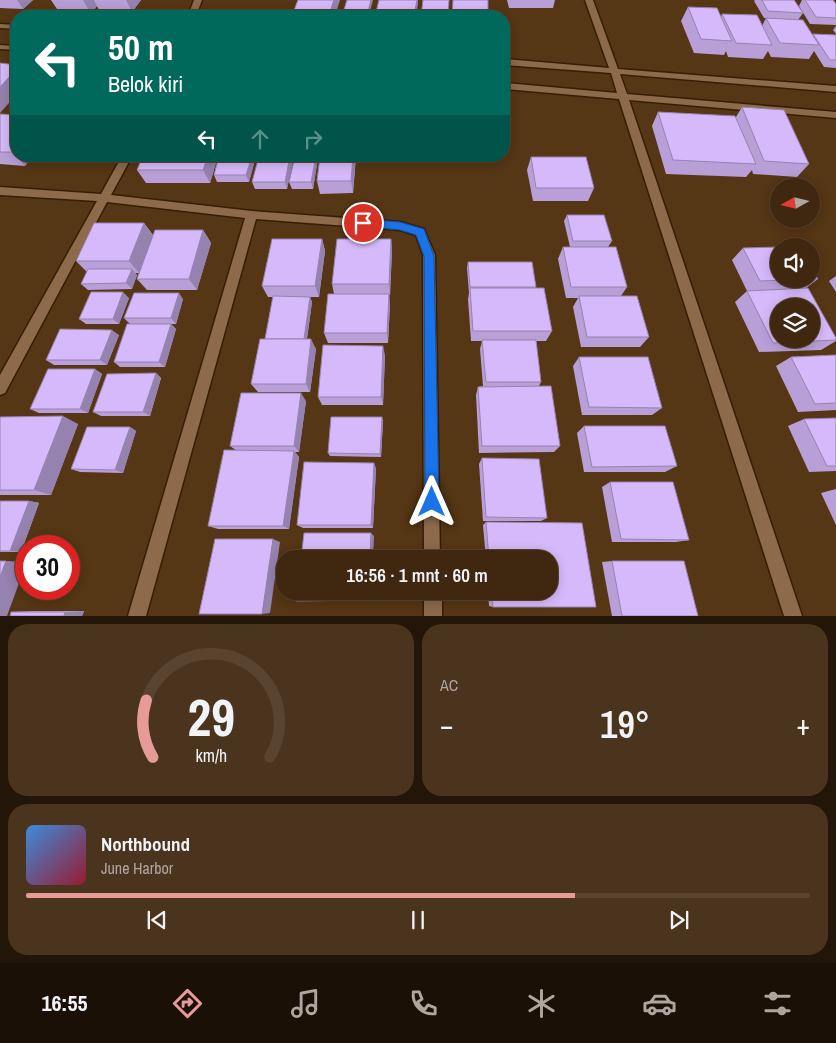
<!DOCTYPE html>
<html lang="id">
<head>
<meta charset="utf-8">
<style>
	body { margin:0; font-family:"Archivo Narrow",sans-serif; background:#4b341e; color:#f1f3f6; height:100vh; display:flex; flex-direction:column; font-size:19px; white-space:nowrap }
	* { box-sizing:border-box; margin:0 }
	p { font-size:16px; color:#aea69f }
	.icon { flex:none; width:28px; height:28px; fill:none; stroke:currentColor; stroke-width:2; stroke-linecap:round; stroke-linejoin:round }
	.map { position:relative; height:616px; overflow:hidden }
	.drawer { display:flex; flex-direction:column; gap:8px; padding:8px; background:#231609; flex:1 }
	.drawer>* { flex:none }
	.hud { position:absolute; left:10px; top:10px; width:500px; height:152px; border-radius:20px; box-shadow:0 2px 12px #0003,0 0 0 1px #594430; background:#00695c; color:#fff; overflow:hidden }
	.needle { width:32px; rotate:262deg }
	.controls { position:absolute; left:770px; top:178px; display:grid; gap:10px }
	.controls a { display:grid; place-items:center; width:50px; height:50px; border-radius:50%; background:#402810; box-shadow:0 2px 12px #0003,0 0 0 1px #594430; font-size:25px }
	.speed { position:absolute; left:15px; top:535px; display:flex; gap:10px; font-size:25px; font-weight:700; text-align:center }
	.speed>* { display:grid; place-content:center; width:65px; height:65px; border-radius:50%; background:#402810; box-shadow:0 2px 12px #0003,0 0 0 1px #594430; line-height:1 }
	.speed .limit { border:8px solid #d22; background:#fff; color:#111 }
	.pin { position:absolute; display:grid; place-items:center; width:42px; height:42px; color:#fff; margin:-21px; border:2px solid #fff; border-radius:50%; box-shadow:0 1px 5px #0007 }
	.me { position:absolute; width:55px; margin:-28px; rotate:0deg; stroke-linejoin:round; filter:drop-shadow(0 0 4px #0008) }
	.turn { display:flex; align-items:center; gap:18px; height:105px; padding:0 15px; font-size:22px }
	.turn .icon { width:65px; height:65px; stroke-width:2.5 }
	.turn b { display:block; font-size:35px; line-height:42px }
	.lanes { display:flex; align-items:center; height:48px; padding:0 15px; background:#0003; justify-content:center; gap:25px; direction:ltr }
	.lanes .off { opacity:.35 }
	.big { font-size:38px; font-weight:600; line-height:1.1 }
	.drawer .card { flex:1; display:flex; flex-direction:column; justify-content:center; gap:8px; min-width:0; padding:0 18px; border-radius:20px; background:#4b341e }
	.drawer .dial { align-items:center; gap:0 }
	.dial svg { height:130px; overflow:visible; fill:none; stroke:#594430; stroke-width:7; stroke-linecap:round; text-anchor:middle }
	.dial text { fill:#f1f3f6; stroke:none }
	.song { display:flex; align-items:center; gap:15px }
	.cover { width:60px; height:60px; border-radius:8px; background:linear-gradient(135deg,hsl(210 70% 55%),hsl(350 70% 35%)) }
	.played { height:5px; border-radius:2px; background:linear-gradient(90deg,#e69b98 70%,#594430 70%) }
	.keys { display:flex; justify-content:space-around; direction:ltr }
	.heat { display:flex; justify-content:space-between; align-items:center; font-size:28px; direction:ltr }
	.drawer .tiles { flex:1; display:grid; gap:8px; grid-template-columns:1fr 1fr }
	.card:last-child { grid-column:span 2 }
	.trip { position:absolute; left:276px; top:550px; width:282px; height:50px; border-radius:20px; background:#402810; box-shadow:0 2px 12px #0003,0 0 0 1px #594430; font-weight:600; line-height:50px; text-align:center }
	.dock { display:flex; height:80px; justify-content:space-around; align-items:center; background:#1a1006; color:#aea69f }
	.dock .icon { width:35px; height:35px }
	.dock .active { color:#e69b98 }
	.dock b { font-size:22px; color:#f1f3f6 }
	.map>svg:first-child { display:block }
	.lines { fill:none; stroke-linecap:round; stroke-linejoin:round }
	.street-casing { stroke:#351e06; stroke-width:3 }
	.street { fill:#8c6a4a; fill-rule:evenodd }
	.wall { fill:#b89fd7 }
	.shaded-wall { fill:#9682af }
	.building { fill:#d6b9fa; stroke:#9682af; fill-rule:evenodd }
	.route { fill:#1a73e8; stroke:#114b97 }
</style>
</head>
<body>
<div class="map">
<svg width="836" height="616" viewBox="0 0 836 616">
	<rect width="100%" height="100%" fill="#553615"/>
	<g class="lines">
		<g class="street-casing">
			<g id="street">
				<polygon points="194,0 202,0 196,16 188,16"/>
				<polygon points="585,0 593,0 618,69 836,86 836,92 620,74 627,94 836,112 836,118 629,100 802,616 784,616 619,99 504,89 504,83 617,93 611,73 504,65 504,59 609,68"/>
				<polygon points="0,24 16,25 16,29 0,28"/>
				<polygon points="0,45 16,46 16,50 0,49"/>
				<polygon points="122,156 132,156 111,195 252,211 400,222 424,229 435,255 440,559 424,559 423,255 416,235 400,230 256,219 146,616 128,616 245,218 107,202 5,393 0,395 0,375 97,201 0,195 0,187 101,194"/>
				<rect x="424" y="591" width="18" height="25"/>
			</g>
		</g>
		<use href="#street" class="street"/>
	</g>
	<g class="wall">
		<polygon points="0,0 33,0 23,9 0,8"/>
		<polygon points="51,0 141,0 132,12 99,10 97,6 91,14 59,12"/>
		<polygon points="298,0 335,16 293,16 293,13"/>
		<polygon points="507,0 555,0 553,8 509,8"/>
		<polygon points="755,0 794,0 803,13 798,20 764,18 754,1"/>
		<polygon points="802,0 833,0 836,4 836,25 810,24 799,6"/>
		<polygon points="688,7 721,17 722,14 762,26 766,18 812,35 813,34 836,35 836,68 824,67 814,51 809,59 771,57 768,51 763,59 728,57 726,51 724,55 694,53 681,21"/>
		<polygon points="836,26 836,34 833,30"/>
		<polygon points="742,107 809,164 797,177 753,174 752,170 746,177 666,174 652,126 658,112 736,117"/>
		<polygon points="0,114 16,115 16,156 32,156 25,166 0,164"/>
		<polygon points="218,156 210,183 146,183 137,170"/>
		<polygon points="219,156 256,156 249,182 217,182 214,175"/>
		<polygon points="294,156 287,189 255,189 252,182"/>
		<polygon points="356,156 353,193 320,194 317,181"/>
		<polygon points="531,157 594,188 588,201 533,201 527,170"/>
		<polygon points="318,158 313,189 292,189 289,182"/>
		<polygon points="567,215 612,241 608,247 627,287 621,296 649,337 640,347 581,347 573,307 578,298 566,298 558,259 563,247 570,247 564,221"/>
		<polygon points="144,223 153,235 203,230 211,243 197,290 147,290 137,279 139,273 135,273 137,275 132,289 88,290 81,284 87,272 76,261"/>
		<polygon points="322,239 325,251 319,297 310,297 312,302 307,339 316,349 310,392 258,392 251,384 265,339 273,297 268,297 262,286"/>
		<polygon points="391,239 392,251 390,295 389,295 390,305 388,343 328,343 324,333 334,294 332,284"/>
		<polygon points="743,248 818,279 806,288 836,338 836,341 821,350 759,352 735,302 747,291 732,260"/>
		<polygon points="468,262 536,287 535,288 552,331 546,341 536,341 541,382 539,386 560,446 554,452 479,453 476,395 478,387 483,386 480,349 482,341 471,341 468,299 469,293 467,268"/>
		<polygon points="836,276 836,292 829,281"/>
		<polygon points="129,298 119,324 86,324 79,319"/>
		<polygon points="183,299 176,324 148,324 171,324 176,329 165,367 120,367 114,362 130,324 124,318"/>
		<polygon points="119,335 107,365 54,365 46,360"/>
		<polygon points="385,355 383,405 322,405 318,397"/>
		<polygon points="836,355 836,410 798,412 776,366 791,357"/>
		<polygon points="579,357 662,408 652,415 582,415 573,366"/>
		<polygon points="95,369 102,374 88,413 39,413 30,409"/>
		<polygon points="156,373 161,378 150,416 101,416 93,412"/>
		<polygon points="306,401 299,452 295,452 299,457 289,529 218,529 208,526 237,451 230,446"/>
		<polygon points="0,417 78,424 51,495 0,495"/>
		<polygon points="382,417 383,421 381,457 330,456 328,453"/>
		<polygon points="836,418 836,471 809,472 788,426 804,419"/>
		<polygon points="584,426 677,466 665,472 584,472 577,433"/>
		<polygon points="130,427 136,431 123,473 80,472 71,469"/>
		<polygon points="482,458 547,518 541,521 483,521 479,464"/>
		<polygon points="376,468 373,528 303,528 297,525"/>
		<polygon points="610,482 689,540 676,542 612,542 602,487"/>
		<polygon points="836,489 836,525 821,493"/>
		<polygon points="0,501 29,501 39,503 21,552 0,552"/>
		<polygon points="486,522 582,523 596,607 493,607 489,606 488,591 550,591 550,559 486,559 483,525"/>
		<polygon points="612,561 698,616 612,616 602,562"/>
		<polygon points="32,611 84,611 82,616 11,612"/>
	</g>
	<g class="shaded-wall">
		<polygon points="17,0 33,0 23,9"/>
		<polygon points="83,0 94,0 97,6 91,14"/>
		<polygon points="126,0 141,0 132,12"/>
		<polygon points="334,0 340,0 335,16 329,16 329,15"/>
		<polygon points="371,0 373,0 369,16 367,16"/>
		<polygon points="417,0 418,0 418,4 416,16 414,16"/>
		<polygon points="16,70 16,95 0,113 0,87"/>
		<polygon points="16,148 16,156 13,152"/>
		<polygon points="16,156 32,156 25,166"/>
		<polygon points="208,156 218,156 210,183 203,170"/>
		<polygon points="252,156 256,156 249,182 246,175"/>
		<polygon points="290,156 294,156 287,189 285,182"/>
		<polygon points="316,156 318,156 318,158 313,189 311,182"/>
		<polygon points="353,156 356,156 353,193 351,181"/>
		<polygon points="144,223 153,236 139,273 129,261"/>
		<polygon points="203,230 211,243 197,290 189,279"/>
		<polygon points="322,239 325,251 319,297 315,286"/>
		<polygon points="391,239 392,251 390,295 389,284"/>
		<polygon points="132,269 137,275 132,289 126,283"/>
		<polygon points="123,292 129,298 119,324 113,319"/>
		<polygon points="179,293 183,299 176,324 171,318"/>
		<polygon points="389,294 390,305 388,343 387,333"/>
		<polygon points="310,297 312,302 306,346 303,341"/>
		<polygon points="171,324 176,329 165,367 159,362"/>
		<polygon points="112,330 119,335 107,365 100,360"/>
		<polygon points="311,339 316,349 310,392 306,384"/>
		<polygon points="383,346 385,355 383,405 381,397"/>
		<polygon points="95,369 102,374 88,413 80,409"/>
		<polygon points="156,373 161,378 150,416 143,412"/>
		<polygon points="301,393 306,401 299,452 294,446"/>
		<polygon points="63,416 78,424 51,495 34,490"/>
		<polygon points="382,417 383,421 381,457 380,454"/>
		<polygon points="130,427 136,431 123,473 115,470"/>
		<polygon points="294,451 299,457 289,529 283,526"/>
		<polygon points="374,463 376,468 373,528 371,525"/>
		<polygon points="29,501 39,503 21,552 10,551"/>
		<polygon points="371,533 374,536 373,559 370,559"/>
		<polygon points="273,539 280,542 270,613 262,614"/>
		<polygon points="6,561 26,562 26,564 7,616 0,616 0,577"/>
		<polygon points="369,591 371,591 371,599 368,600"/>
		<polygon points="84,611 82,616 64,616 65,612"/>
	</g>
	<g class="building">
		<polygon points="298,0 334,0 329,15 293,13"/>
		<polygon points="347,0 371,0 367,16 342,16"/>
		<polygon points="379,0 417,0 414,16 375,16"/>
		<polygon points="423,0 449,0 448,16 421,16"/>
		<polygon points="453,0 488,0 488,16 452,16"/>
		<polygon points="762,0 794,0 803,13 768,11"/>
		<polygon points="805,0 833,0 836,4 836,18 816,17"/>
		<polygon points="688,7 717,8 732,41 701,39"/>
		<polygon points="722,14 757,15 772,45 736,43"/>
		<polygon points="766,18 803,20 819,45 780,43"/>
		<polygon points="813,34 836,35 836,60 830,60"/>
		<polygon points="0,63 16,65 16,70 0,87"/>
		<polygon points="742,107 784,110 809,164 764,161"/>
		<polygon points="658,112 735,116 756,164 673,160"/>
		<polygon points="0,114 16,115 16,148 13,152 0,152"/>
		<polygon points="143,156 208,156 203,170 137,170"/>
		<polygon points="219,156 252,156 246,175 214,175"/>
		<polygon points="259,156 290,156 285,182 252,182"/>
		<polygon points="295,156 316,156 311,182 289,182"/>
		<polygon points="320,156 353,156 351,181 317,181"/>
		<polygon points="531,157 586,157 594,188 536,188"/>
		<polygon points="567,215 604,215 612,241 573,241"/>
		<polygon points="94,223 144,223 129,261 76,261"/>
		<polygon points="155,230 203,230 189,279 137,279"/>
		<polygon points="272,239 322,239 315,286 262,286"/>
		<polygon points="337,239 391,239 389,284 332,284"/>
		<polygon points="563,247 616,247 627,287 571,287"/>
		<polygon points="779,247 779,279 811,279 811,269 818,279 760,281 743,248"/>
		<polygon points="468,262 532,262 536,287 470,287"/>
		<polygon points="88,269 132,269 126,283 81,284"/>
		<polygon points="470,288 544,288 552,331 473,331"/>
		<path d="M808,288L836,338V340L773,343L747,291ZM779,306H811V339H779Z"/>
		<polygon points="91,292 123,292 113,319 79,319"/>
		<polygon points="134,293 179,293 171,318 124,318"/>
		<polygon points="328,294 389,294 387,333 324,333"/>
		<polygon points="273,296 310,297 304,339 265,339"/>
		<polygon points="579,296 637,296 649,337 587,337"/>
		<polygon points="127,324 171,324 159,362 114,362"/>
		<polygon points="60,329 112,330 100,360 46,360"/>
		<polygon points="260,339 311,339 306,384 251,384"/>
		<polygon points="482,340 536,340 541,382 486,382"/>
		<polygon points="323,345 383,346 381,397 318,397"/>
		<polygon points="836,355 836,403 815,404 791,357"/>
		<polygon points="579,357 648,357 662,408 589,407"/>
		<polygon points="48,369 95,369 80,409 30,409"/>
		<polygon points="156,373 143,412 93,412 107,374"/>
		<polygon points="551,386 560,446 482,446 478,387"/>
		<polygon points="241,393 301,393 294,446 230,446"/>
		<polygon points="63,416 34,490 0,490 0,417"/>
		<polygon points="331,417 382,417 380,454 328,453"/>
		<polygon points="836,418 836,466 827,466 804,419"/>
		<polygon points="584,426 665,426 677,466 592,467"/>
		<polygon points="87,427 130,427 115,470 71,469"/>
		<polygon points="224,450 294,451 283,526 208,526"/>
		<polygon points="482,458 539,459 547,518 486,517"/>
		<polygon points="304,462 374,463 371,525 297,525"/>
		<polygon points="610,482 673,482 689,540 621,539"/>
		<polygon points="0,501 29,501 10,551 0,551"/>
		<polygon points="486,522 582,523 596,607 493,607 491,591 550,591 550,559 489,559"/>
		<polygon points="304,533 371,533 370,559 301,559"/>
		<polygon points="215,539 273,539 262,614 199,614"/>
		<polygon points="0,561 6,561 0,577"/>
		<polygon points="612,561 684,561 698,616 622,616"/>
		<polygon points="297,591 369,591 368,600 296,601"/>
		<polygon points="11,612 65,612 64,616 10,616"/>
	</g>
	<polygon class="route" points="363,219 400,222 424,229 434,256 439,502 437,507 432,509 427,507 425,502 424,256 416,235 400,230 360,226 360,221"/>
</svg>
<div class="controls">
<a><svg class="needle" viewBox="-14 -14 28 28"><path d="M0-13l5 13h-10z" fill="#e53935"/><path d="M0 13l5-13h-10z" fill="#aea69f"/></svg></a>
<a><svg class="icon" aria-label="sound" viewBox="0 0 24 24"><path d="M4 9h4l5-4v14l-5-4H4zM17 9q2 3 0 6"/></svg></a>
<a><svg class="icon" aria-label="layers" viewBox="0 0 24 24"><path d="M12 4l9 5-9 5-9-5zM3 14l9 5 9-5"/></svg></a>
</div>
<div class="speed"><div class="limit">30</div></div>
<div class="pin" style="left:363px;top:223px;background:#d93025"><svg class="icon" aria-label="arrive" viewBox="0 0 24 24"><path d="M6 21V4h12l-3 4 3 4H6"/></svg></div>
<svg class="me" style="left:432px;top:502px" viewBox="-20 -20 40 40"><path d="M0-17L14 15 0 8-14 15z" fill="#1a73e8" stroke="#fff" stroke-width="4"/></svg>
<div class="trip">16:56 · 1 mnt · 60 m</div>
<div class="hud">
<div class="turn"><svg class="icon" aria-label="left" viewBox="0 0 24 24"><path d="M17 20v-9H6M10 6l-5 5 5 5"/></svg><div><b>50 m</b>Belok kiri</div></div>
<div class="lanes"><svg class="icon" aria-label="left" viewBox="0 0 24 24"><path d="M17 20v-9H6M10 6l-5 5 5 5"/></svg><svg class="icon off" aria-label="ahead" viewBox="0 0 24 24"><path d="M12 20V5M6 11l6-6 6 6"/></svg><svg class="icon off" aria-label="right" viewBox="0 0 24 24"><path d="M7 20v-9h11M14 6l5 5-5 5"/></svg></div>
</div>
</div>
<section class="drawer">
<div class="tiles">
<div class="card dial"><svg viewBox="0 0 100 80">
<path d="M14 69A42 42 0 1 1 86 69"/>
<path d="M14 69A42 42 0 0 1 10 34" stroke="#e69b98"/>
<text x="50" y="56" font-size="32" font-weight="700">29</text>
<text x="50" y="72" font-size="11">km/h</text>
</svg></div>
<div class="card"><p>AC</p>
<div class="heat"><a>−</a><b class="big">19°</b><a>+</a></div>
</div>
<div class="card">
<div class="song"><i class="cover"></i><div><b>Northbound</b><p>June Harbor</p></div></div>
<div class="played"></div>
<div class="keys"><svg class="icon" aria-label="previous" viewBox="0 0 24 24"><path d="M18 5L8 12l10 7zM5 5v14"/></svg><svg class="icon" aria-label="pause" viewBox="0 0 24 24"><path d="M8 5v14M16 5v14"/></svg><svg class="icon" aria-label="next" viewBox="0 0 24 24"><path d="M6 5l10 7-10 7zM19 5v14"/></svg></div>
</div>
</div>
</section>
<nav class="dock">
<b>16:55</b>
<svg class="icon active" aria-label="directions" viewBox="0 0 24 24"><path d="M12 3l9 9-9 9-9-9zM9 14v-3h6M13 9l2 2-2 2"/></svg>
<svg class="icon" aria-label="music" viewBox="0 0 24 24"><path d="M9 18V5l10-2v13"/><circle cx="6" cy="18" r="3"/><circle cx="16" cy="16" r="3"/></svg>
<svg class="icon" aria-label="phone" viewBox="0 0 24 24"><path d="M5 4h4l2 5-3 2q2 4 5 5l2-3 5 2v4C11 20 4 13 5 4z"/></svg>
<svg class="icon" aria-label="climate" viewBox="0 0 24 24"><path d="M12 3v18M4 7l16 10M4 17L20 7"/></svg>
<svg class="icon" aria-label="car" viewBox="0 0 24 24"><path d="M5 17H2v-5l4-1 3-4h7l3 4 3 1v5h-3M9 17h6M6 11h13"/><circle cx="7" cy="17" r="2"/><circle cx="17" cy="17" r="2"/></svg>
<svg class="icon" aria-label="filters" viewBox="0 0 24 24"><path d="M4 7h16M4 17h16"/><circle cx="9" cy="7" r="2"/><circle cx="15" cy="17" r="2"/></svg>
</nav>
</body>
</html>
